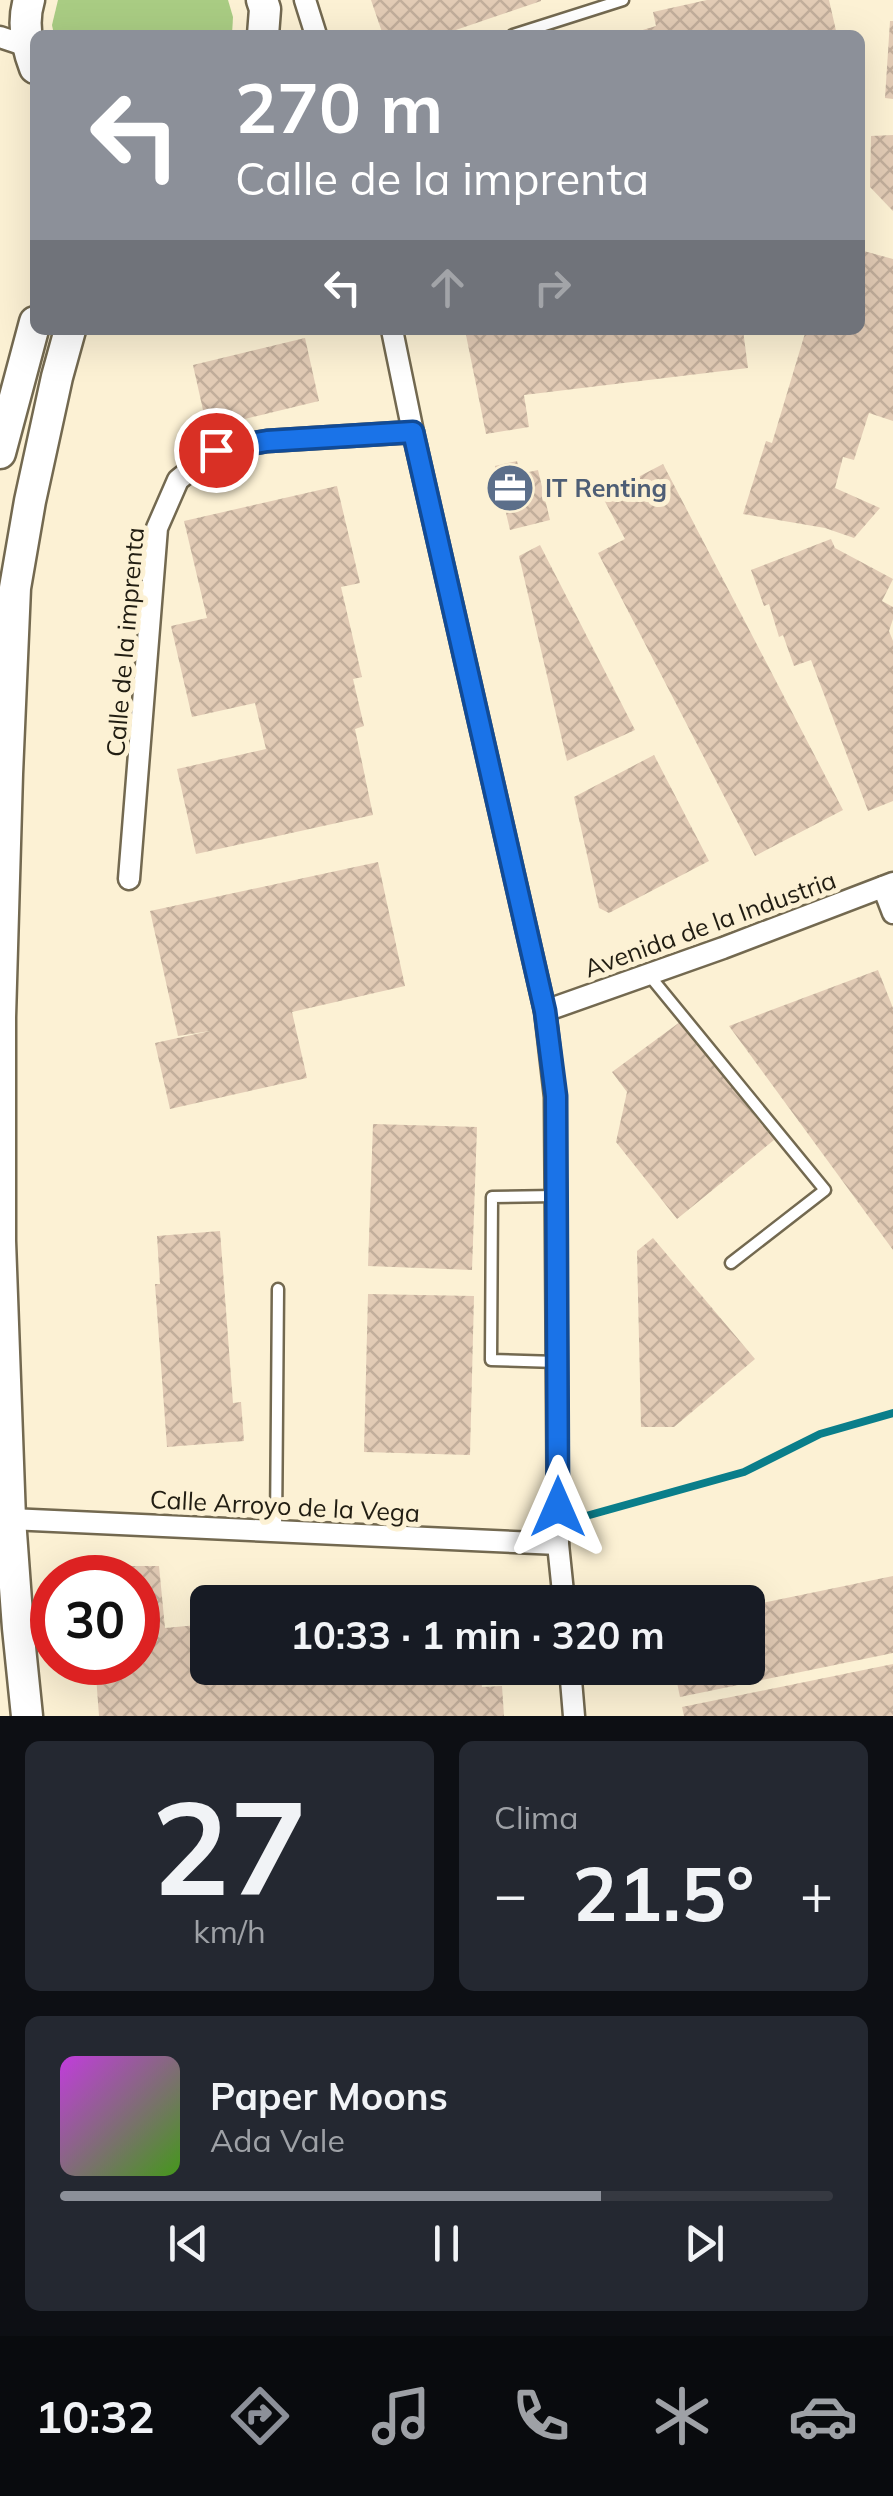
<!DOCTYPE html>
<html lang="es">
<head>
<meta charset="utf-8">
<style>
	body { margin:0; font-family:Mulish,sans-serif; background:#242831; color:#f1f3f6; height:100vh; display:flex; flex-direction:column; font-size:38px; white-space:nowrap }
	* { box-sizing:border-box; margin:0 }
	p { font-size:32px; color:#9ea1a6 }
	.icon { flex:none; width:55px; height:55px; fill:none; stroke:currentColor; stroke-width:2; stroke-linecap:round; stroke-linejoin:round }
	.map { position:relative; height:1716px; overflow:hidden }
	.sheet { display:flex; flex-direction:column; gap:25px; padding:25px; background:#0d0f14; flex:1 }
	.sheet>* { flex:none }
	.banner { position:absolute; left:30px; top:30px; width:835px; height:305px; border-radius:15px; box-shadow:0 10px 40px #0002; background:#8c9099; color:#fff; overflow:hidden }
	.speed { position:absolute; left:30px; top:1555px; display:flex; gap:20px; font-size:50px; font-weight:700; text-align:center }
	.speed>* { display:grid; place-content:center; width:130px; height:130px; border-radius:50%; background:#171b24; box-shadow:0 10px 40px #0002; line-height:1 }
	.speed .limit { border:15px solid #d22; background:#fff; color:#111 }
	.pin { position:absolute; display:grid; place-items:center; width:85px; height:85px; color:#fff; margin:-42px; border:5px solid #fff; border-radius:50%; box-shadow:0 2px 10px #0007 }
	.me { position:absolute; width:110px; margin:-55px; rotate:0deg; stroke-linejoin:round; filter:drop-shadow(0 0 8px #0008) }
	.turn { display:flex; align-items:center; gap:35px; height:210px; padding:0 40px; font-size:45px }
	.turn .icon { width:130px; height:130px; stroke-width:2.5 }
	.turn b { display:block; font-size:70px; line-height:85px }
	.lanes { display:flex; align-items:center; height:95px; padding:0 40px; background:#0003; justify-content:center; gap:50px; direction:ltr }
	.lanes .off { opacity:.35 }
	.big { font-size:75px; font-weight:700; line-height:1.1 }
	.sheet .tile { flex:1; display:flex; flex-direction:column; justify-content:center; gap:15px; min-width:0; padding:0 35px; border-radius:15px; background:#242831 }
	.sheet .dial { align-items:center; gap:0 }
	.dial b { font-size:130px; line-height:1 }
	.song { display:flex; align-items:center; gap:30px }
	.cover { width:120px; height:120px; border-radius:15px; background:linear-gradient(135deg,hsl(290 70% 55%),hsl(100 70% 35%)) }
	.played { height:10px; border-radius:5px; background:linear-gradient(90deg,#8c9099 70%,#363941 70%) }
	.keys { display:flex; justify-content:space-around; direction:ltr }
	.heat { display:flex; justify-content:space-between; align-items:center; font-size:55px; direction:ltr }
	.sheet .tiles { flex:1; display:grid; gap:25px; grid-template-columns:1fr 1fr }
	.tile:last-child { grid-column:span 2 }
	.trip { position:absolute; left:190px; top:1585px; width:575px; height:100px; border-radius:15px; background:#171b24; box-shadow:0 10px 40px #0002; font-weight:700; line-height:100px; text-align:center }
	.dock { display:flex; height:160px; justify-content:space-around; align-items:center; background:#090b0e; color:#9ea1a6 }
	.dock .icon { width:70px; height:70px }
	.dock .selected { color:#8c9099 }
	.dock b { font-size:45px; color:#f1f3f6 }
	.map>svg:first-child { display:block }
	.green { fill:#a9cc83 }
	.lines { fill:none; stroke-linecap:round; stroke-linejoin:round }
	.stream { stroke:#0a7e8a; stroke-width:8 }
	.building { fill:url(#building-cross-hatch) }
	.lane-casing { stroke:#736950; stroke-width:15 }
	.street-casing { stroke:#736950; stroke-width:25 }
	.secondary-casing { stroke:#736950; stroke-width:35 }
	.lane { stroke:#fff; stroke-width:10 }
	.street { stroke:#fff; stroke-width:20 }
	.secondary { stroke:#fff; stroke-width:30 }
	.route-casing { stroke:#114b97; stroke-width:25 }
	.route { stroke:#1a73e8; stroke-width:18 }
	.labels { text-anchor:middle; stroke-width:10; stroke-linejoin:round; paint-order:stroke }
	.service-label { font-size:25px; font-weight:bold; fill:#4e5e75; stroke:#fcf1d4; text-anchor:start }
	.street-label { font-size:25px; fill:#211d12; stroke:#fcf1d4 }
</style>
</head>
<body>
<div class="map">
<svg width="893" height="1716" viewBox="0 0 893 1716">
	<defs>
		<pattern id="building-cross-hatch" width="8" height="8" patternUnits="userSpaceOnUse" patternTransform="scale(2.5)"><rect width="8" height="8" fill="#e2cbb5"/><path d="M0 0l8 8M0 8l8-8" fill="none" stroke="#c2ae9b"/></pattern>
	</defs>
	<rect width="100%" height="100%" fill="#fcf1d4"/>
	<polygon class="green" points="58,0 228,0 233,17 232,35 54,35 52,25"/>
	<g class="lines">
		<polyline class="stream" points="586,1516 744,1472 820,1434 893,1413"/>
	</g>
	<g class="building">
		<polygon points="371,0 541,0 541,1 441,35 383,35"/>
		<polygon points="707,0 829,0 837,35 626,35 656,26 653,12"/>
		<polygon points="890,21 893,21 893,99 885,98"/>
		<polygon points="893,135 893,211 870,187 871,136"/>
		<polygon points="860,250 893,259 893,421 869,413 854,460 843,457 835,488 880,508 854,538 825,528 743,514 766,441 772,443 806,330 860,330"/>
		<polygon points="513,330 743,330 748,368 524,395 529,427 486,434 466,335"/>
		<polygon points="305,338 319,401 207,428 193,365"/>
		<polygon points="517,461 520,474 538,470 550,520 510,530 495,466"/>
		<polygon points="663,464 843,810 755,856 598,553 625,539 602,496"/>
		<polygon points="337,486 360,583 341,587 362,677 353,679 364,726 355,729 373,815 196,854 177,769 266,749 255,703 192,717 171,626 207,618 184,521"/>
		<polygon points="831,539 835,548 893,579 882,601 893,607 893,619 889,631 893,641 893,801 868,811 811,660 794,666 783,635 779,637 769,604 764,606 751,570"/>
		<polygon points="540,545 635,730 567,761 519,556"/>
		<polygon points="654,755 709,861 609,913 599,908 574,797"/>
		<polygon points="378,862 405,986 292,1012 307,1078 170,1109 155,1043 210,1031 178,1036 150,911"/>
		<polygon points="878,970 893,1008 893,1250 729,1026"/>
		<polygon points="680,1022 774,1140 677,1219 616,1142 627,1092 612,1072"/>
		<polygon points="373,1124 477,1127 472,1270 368,1266"/>
		<polygon points="220,1231 233,1403 241,1402 244,1441 167,1447 155,1284 160,1284 157,1236"/>
		<polygon points="653,1238 755,1359 674,1427 641,1427 637,1251"/>
		<polygon points="368,1294 474,1296 470,1455 364,1452"/>
		<polygon points="100,1566 159,1566 165,1628 208,1624 208,1668 480,1668 482,1687 502,1686 504,1716 99,1716 95,1662 138,1662 138,1578 88,1578 90,1568"/>
		<polygon points="893,1576 893,1653 680,1697 674,1668 748,1668 748,1606"/>
		<polygon points="893,1664 893,1716 684,1716 682,1707"/>
	</g>
	<g class="lines">
		<g class="lane-casing">
			<g id="lane">
				<polyline points="513,35 623,0"/>
				<polyline points="649,975 825,1190 731,1263"/>
				<polyline points="555,1196 492,1197 491,1360 557,1362"/>
				<polyline points="276,1530 278,1289"/>
			</g>
		</g>
		<g class="street-casing">
			<g id="street">
				<polyline points="305,0 316,35"/>
				<polyline points="0,37 27,46"/>
				<polyline points="392,330 413,432 545,1011 555,1097 558,1544 564,1602"/>
				<polyline points="129,879 157,528 178,480 215,450 267,441 413,432"/>
				<polyline points="883,887 893,913"/>
				<polyline points="545,1011 723,948 893,883"/>
				<polyline points="10,1519 558,1544"/>
				<polyline points="570,1668 574,1716"/>
			</g>
		</g>
		<g class="secondary-casing">
			<g id="secondary">
				<path d="M29,0C22,22 27,47 35,68"/>
				<polyline points="262,0 265,9 263,35"/>
				<polyline points="0,453 35,322"/>
				<polyline points="27,1716 18,1628 10,1519 0,1241 0,1017 7,774 15,588 30,501 57,377 70,330"/>
			</g>
		</g>
		<use href="#lane" class="lane"/>
		<use href="#street" class="street"/>
		<use href="#secondary" class="secondary"/>
	</g>
	<g class="lines">
		<g class="route-casing">
			<polyline id="route" points="216,450 267,441 413,432 545,1011 556,1096 558,1507"/>
		</g>
		<use href="#route" class="route"/>
	</g>
	<defs>
		<g id="office-disc" transform="scale(2.5)"><circle r="9.5" fill="#5c6f8a" stroke="#fcf1d4"/><path d="M-6-3h4V-5.5h4V-3h4V5H-6ZM-1-4.5V-3h2v-1.5ZM-6 0V1H6V0Z" fill="#fff"/></g>
	</defs>
	<g fill-rule="evenodd">
		<use href="#office-disc" x="510" y="488"/>
	</g>
	<g class="labels">
		<g class="service-label">
			<text x="545" y="497">IT Renting</text>
		</g>
		<g class="street-label">
			<text transform="translate(125 642) rotate(-85)" y="9">Calle de la imprenta</text>
			<text transform="translate(710 924) rotate(-20)" y="9">Avenida de la Industria</text>
			<text transform="translate(285 1506) rotate(3)" y="9">Calle Arroyo de la Vega</text>
		</g>
	</g>
</svg>
<div class="speed"><div class="limit">30</div></div>
<div class="pin" style="left:216px;top:450px;background:#d93025"><svg class="icon" aria-label="arrive" viewBox="0 0 24 24"><path d="M6 21V4h12l-3 4 3 4H6"/></svg></div>
<svg class="me" style="left:558px;top:1507px" viewBox="-20 -20 40 40"><path d="M0-17L14 15 0 8-14 15z" fill="#1a73e8" stroke="#fff" stroke-width="4"/></svg>
<div class="trip">10:33 · 1 min · 320 m</div>
<div class="banner">
<div class="turn"><svg class="icon" aria-label="left" viewBox="0 0 24 24"><path d="M17 20v-9H6M10 6l-5 5 5 5"/></svg><div><b>270 m</b>Calle de la imprenta</div></div>
<div class="lanes"><svg class="icon" aria-label="left" viewBox="0 0 24 24"><path d="M17 20v-9H6M10 6l-5 5 5 5"/></svg><svg class="icon off" aria-label="ahead" viewBox="0 0 24 24"><path d="M12 20V5M6 11l6-6 6 6"/></svg><svg class="icon off" aria-label="right" viewBox="0 0 24 24"><path d="M7 20v-9h11M14 6l5 5-5 5"/></svg></div>
</div>
</div>
<section class="sheet">
<div class="tiles">
<div class="tile dial"><b>27</b><p>km/h</p></div>
<div class="tile"><p>Clima</p>
<div class="heat"><a>−</a><b class="big">21.5°</b><a>+</a></div>
</div>
<div class="tile">
<div class="song"><i class="cover"></i><div><b>Paper Moons</b><p>Ada Vale</p></div></div>
<div class="played"></div>
<div class="keys"><svg class="icon" aria-label="previous" viewBox="0 0 24 24"><path d="M18 5L8 12l10 7zM5 5v14"/></svg><svg class="icon" aria-label="pause" viewBox="0 0 24 24"><path d="M8 5v14M16 5v14"/></svg><svg class="icon" aria-label="next" viewBox="0 0 24 24"><path d="M6 5l10 7-10 7zM19 5v14"/></svg></div>
</div>
</div>
</section>
<nav class="dock">
<b>10:32</b>
<svg class="icon selected" aria-label="directions" viewBox="0 0 24 24"><path d="M12 3l9 9-9 9-9-9zM9 14v-3h6M13 9l2 2-2 2"/></svg>
<svg class="icon" aria-label="music" viewBox="0 0 24 24"><path d="M9 18V5l10-2v13"/><circle cx="6" cy="18" r="3"/><circle cx="16" cy="16" r="3"/></svg>
<svg class="icon" aria-label="phone" viewBox="0 0 24 24"><path d="M5 4h4l2 5-3 2q2 4 5 5l2-3 5 2v4C11 20 4 13 5 4z"/></svg>
<svg class="icon" aria-label="climate" viewBox="0 0 24 24"><path d="M12 3v18M4 7l16 10M4 17L20 7"/></svg>
<svg class="icon" aria-label="car" viewBox="0 0 24 24"><path d="M5 17H2v-5l4-1 3-4h7l3 4 3 1v5h-3M9 17h6M6 11h13"/><circle cx="7" cy="17" r="2"/><circle cx="17" cy="17" r="2"/></svg>
</nav>
</body>
</html>
